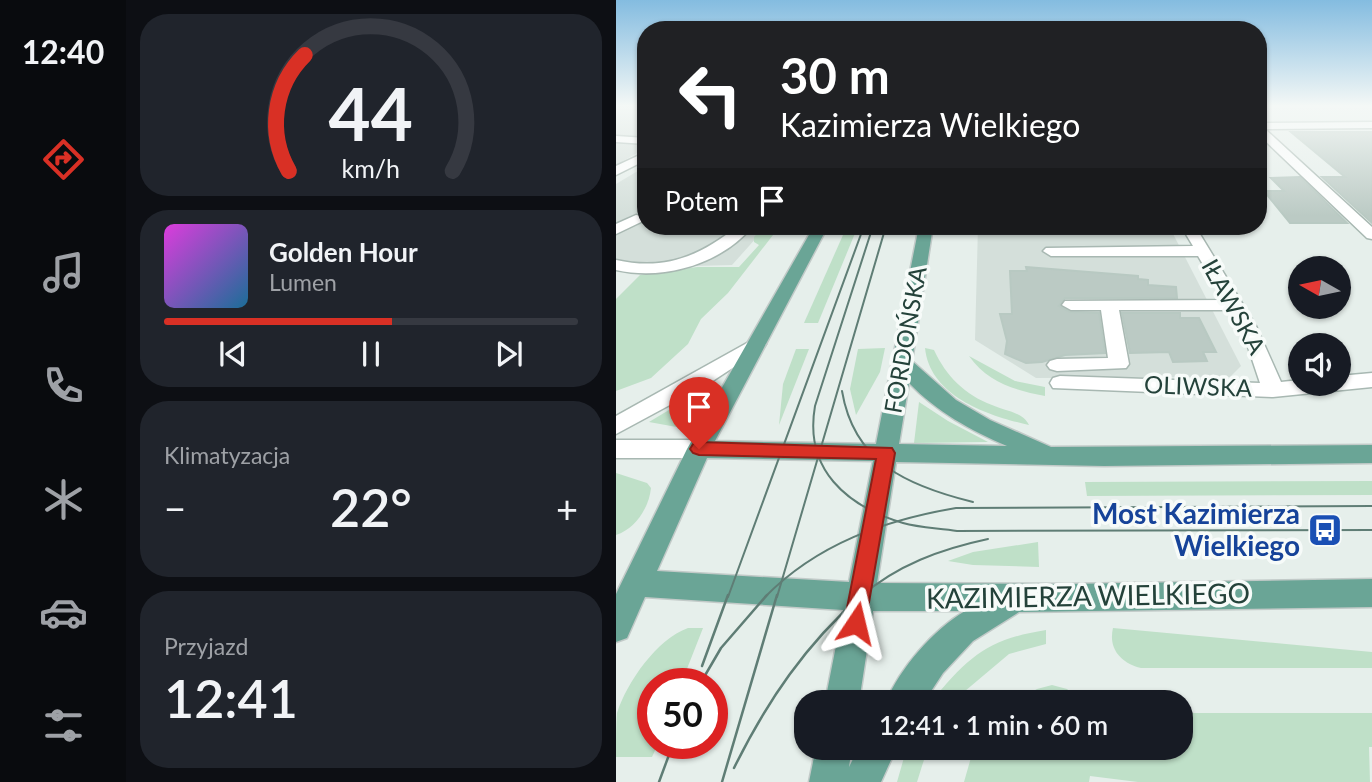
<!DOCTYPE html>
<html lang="pl">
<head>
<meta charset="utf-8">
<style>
	body { margin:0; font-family:Lato,sans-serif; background:#20242c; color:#f1f3f6; height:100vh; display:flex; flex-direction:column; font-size:26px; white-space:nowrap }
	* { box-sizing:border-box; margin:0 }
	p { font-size:23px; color:#9ea1a6 }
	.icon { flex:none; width:38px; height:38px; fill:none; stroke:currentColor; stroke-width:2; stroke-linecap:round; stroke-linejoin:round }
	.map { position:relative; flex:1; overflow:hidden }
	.sheet { display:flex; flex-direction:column; gap:14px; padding:14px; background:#0d0f14; width:490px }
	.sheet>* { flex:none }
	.hud { position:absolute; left:21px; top:21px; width:630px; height:214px; border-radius:28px; box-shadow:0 2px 5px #0004; background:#202124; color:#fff; overflow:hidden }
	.needle { width:46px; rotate:279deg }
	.fabs { position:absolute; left:672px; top:256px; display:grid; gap:14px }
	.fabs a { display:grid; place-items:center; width:63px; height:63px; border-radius:50%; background:#171b24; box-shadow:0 2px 5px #0004; font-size:35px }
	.speed { position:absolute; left:21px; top:668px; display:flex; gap:14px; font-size:35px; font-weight:700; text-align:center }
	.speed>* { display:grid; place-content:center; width:91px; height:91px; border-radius:50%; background:#171b24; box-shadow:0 2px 5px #0004; line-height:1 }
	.speed .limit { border:10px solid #d22; background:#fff; color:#111 }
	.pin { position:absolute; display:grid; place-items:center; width:60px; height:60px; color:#fff; margin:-72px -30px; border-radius:50% 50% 50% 0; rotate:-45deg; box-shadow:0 0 7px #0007 }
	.pin .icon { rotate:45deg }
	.me { position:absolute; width:77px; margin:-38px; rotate:10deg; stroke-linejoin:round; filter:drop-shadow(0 0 5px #0008) }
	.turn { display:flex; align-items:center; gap:24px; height:147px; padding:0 28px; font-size:32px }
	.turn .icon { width:91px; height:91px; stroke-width:2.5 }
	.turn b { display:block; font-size:49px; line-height:60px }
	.then { display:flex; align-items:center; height:66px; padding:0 28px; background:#0003; gap:14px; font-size:26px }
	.big { font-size:52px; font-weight:600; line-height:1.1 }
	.sheet .tile { flex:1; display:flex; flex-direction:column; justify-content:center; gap:10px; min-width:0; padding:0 24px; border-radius:28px; background:#20242c }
	.sheet .dial { align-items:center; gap:0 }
	.dial svg { height:182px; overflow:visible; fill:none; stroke:#363941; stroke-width:7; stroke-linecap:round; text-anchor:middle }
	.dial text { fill:#f1f3f6; stroke:none }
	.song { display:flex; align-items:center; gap:21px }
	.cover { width:84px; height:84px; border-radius:10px; background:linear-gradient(135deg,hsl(300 70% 55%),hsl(200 70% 35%)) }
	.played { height:7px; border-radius:4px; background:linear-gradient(90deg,#d93025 55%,#363941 55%) }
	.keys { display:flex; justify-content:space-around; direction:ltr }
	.heat { display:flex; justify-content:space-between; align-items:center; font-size:38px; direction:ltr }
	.trip { position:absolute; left:178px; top:690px; width:399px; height:70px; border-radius:28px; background:#171b24; box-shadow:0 2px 5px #0004; font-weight:600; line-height:70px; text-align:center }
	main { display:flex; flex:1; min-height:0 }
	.menu { display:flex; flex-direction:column; width:126px; justify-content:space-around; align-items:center; background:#090b0e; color:#9ea1a6 }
	.menu .icon { width:49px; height:49px }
	.menu .current { color:#d93025 }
	.menu b { font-size:32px; color:#f1f3f6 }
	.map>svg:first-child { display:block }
	.built { fill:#d4dfda }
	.green { fill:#bfe0c8 }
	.building { fill:#bbcac4; stroke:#b8c9c2; stroke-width:2 }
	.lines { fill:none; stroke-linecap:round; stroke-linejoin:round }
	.minor-casing { stroke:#a8b8b2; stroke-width:3 }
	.major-casing { stroke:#c2cac8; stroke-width:3 }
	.minor { fill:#fff; fill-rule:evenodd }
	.major { fill:#6aa596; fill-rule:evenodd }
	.tram-far1 { stroke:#5f7d75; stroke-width:2 }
	.tram { stroke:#5f7d75; stroke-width:2.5 }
	.route { fill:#d93025; stroke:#8d1f18; stroke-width:2 }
	.labels { text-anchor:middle; stroke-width:7; stroke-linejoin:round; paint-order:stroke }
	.street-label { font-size:24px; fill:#24423a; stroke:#f7fbf9 }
	.near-transit-label { font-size:28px; font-weight:bold; fill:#164399; stroke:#f7fbf9; text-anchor:end }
	.near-street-label { font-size:28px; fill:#24423a; stroke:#f7fbf9 }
</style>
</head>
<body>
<main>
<nav class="menu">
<b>12:40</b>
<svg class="icon current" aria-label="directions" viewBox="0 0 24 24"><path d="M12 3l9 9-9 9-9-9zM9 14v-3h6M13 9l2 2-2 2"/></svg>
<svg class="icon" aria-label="music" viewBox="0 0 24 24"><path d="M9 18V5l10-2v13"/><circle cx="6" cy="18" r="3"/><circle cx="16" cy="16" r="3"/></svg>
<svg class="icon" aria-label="phone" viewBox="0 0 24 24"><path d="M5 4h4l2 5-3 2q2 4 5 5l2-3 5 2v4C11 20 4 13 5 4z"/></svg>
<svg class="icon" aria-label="climate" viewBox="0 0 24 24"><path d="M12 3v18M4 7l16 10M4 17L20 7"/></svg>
<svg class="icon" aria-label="car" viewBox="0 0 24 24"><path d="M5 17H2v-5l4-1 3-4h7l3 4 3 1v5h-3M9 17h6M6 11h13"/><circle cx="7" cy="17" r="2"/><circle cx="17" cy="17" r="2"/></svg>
<svg class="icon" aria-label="filters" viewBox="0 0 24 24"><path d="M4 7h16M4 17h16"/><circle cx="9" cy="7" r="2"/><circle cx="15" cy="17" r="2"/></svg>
</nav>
<section class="sheet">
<div class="tile dial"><svg viewBox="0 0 100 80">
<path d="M14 69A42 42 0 1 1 86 69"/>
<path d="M14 69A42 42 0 0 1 21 18" stroke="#d93025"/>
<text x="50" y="56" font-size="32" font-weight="700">44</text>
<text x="50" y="72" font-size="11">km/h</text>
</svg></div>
<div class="tile">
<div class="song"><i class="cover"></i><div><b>Golden Hour</b><p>Lumen</p></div></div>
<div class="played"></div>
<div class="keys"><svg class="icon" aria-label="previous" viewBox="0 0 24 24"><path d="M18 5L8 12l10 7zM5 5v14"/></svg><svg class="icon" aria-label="pause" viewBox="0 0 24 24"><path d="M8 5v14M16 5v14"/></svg><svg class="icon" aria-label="next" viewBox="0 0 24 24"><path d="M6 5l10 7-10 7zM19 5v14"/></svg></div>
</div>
<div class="tile"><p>Klimatyzacja</p>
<div class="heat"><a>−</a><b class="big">22°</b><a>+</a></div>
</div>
<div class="tile"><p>Przyjazd</p><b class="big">12:41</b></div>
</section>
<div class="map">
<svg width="756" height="782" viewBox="0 0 756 782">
	<rect width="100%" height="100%" fill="#e6efeb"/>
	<g class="built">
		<polygon points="0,106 30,106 30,154 21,153 0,165"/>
		<polygon points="30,166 30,226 151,226 116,265 0,268 0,184"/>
		<polygon points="362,226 553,226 625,366 614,377 420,378 359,340"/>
	</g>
	<g class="green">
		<polygon points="148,226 164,226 112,293 85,319 72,344 35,378 0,391 0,299 24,275 81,267 123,267 143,245 138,242 138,237"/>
		<polygon points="231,226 242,226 202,323 188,323"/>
		<polygon points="269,348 264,372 240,415 234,389 242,349"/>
		<path d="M309,348L318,350C330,376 349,395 376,405C389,411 407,412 413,425C373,416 314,397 309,348Z"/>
		<polygon points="180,349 193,349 163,425 167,384"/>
		<path d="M353,356L399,381L429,387V396C399,390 372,383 353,356Z"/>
		<polygon points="83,392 66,428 33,422"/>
		<polygon points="303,402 332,421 372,442 298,443"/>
		<path d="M0,473L31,483L35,488C33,508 19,529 0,535Z"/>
		<polygon points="756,481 756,495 471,496 469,482"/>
		<polygon points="422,542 423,567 357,565 332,561 357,552"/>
		<path d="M72,628H87L65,684H37V744H42L36,757H0C0,744 0,725 1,713C11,682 41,639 72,628Z"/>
		<path d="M497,628L756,652V668H525C505,663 492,649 497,628Z"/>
		<path d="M430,630V644L393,654L336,702H315C352,657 372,639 430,630Z"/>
		<polygon points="436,685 451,689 466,702 398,702 421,689"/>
		<polygon points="565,713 756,713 756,747 753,747 754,782 522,782 474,776 473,782 348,782 358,747 565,747"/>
		<polygon points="291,747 312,747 301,782 281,782"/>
	</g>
	<g class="building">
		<polygon points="675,132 756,132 756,223 706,177 729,177"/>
		<polygon points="684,177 731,223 674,223 648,191 668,191 655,178"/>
		<polygon points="410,267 522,276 522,279 532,280 532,285 560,287 561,298 449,298 443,306 454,312 483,313 489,353 449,355 426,362 410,363 389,354 391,341 384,314 396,314 394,271 411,271"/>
		<polygon points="506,313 564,313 564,318 583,318 600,352 587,352 591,361 557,362 553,352 514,353"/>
	</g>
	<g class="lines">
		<g class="minor-casing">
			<g id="minor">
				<polygon points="756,122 756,128 649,129 756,227 756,239 751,238 642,134 642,123"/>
				<polygon points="0,136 30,138 30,144 0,142"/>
				<polygon points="30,152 30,160 0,175 0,166"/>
				<polygon points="20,215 25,216 25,222 0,234 0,224"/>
				<path d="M122,226H137C105,264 48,281 0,270V260C49,271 84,256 122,226Z"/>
				<polygon points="565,226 579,226 640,326 665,382 684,380 684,383 723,383 723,376 756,373 756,387 657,397 437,388 434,383 437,378 444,376 644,383 632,347 614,310 503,310 513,364 510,368 441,371 434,369 431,365 434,361 441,359 492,358 485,310 455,310 446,305 449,301 608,300 582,256 435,256 427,251 430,248 577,246"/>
				<polygon points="140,338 150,344 147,348 89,386 0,434 0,416"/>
				<polygon points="0,440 83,440 91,443 95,449 91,455 83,458 0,458"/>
			</g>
		</g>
		<g class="major-casing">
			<g id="major">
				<path d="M198,226H212L99,441L260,444L303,226H317L296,361L340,400L374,420L435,447L756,445V463L488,466L280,462L261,583L451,584L756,579V607L403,612L357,641L327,673L308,702H270C284,668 317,630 349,611H257L243,702H209L227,610L29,597L11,638L0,642V594L71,449ZM293,383C321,412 354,430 391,446L283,444ZM91,458L257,461L233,582L41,571Z"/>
				<polygon points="200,747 236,747 233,767 243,747 281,747 265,782 193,782"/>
			</g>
		</g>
		<use href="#minor" class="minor"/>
		<use href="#major" class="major"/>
		<g class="tram-far1">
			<path d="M257,226L199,406C188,469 230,506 287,523C304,528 324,528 341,531L756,530"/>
			<path d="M226,391C238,463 292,486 357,502"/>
			<polyline points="112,597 248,226"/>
			<path d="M149,597C201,544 269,520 340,508L756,506"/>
			<polyline points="161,597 270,226"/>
			<path d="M244,597C281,565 325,549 372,539"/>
		</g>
		<g class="tram">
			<polyline points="86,666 112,595"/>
			<polyline points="84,684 105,648 151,595"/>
			<path d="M118,768C151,701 190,644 246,595"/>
			<polyline points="43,782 57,744"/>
			<polyline points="106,782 161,595"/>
		</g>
	</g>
	<linearGradient id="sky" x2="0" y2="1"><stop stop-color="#84bce0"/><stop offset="0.49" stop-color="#f4f8f6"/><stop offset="1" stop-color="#f4f8f6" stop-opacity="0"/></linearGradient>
	<rect width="756" height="216" fill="url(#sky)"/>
	<polygon class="route" points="83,442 276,448 279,453 248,631 240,635 232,631 228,623 260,459 83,455 77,453 74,449 77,444"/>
	<defs>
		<g id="bus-square" transform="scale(1.75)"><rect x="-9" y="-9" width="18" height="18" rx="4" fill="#1a4fb4" stroke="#f7fbf9"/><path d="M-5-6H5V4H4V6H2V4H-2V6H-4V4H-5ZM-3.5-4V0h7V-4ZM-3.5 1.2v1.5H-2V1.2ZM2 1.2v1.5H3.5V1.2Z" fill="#fff"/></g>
	</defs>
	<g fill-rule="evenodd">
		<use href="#bus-square" x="709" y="530"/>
	</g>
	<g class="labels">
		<g class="street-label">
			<text transform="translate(617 307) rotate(61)" y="8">IŁAWSKA</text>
			<text transform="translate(290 340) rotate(-80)" y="8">FORDOŃSKA</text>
			<text transform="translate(582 387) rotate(2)" y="8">OLIWSKA</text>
		</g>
		<g class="near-transit-label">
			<text x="684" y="524">Most Kazimierza<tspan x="684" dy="32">Wielkiego</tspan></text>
		</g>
		<g class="near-street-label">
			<text transform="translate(472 596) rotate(-1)" y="10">KAZIMIERZA WIELKIEGO</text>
		</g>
	</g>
</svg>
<div class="fabs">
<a><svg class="needle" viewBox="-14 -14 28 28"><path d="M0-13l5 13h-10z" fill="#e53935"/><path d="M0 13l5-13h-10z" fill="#9ea1a6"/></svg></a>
<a><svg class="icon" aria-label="sound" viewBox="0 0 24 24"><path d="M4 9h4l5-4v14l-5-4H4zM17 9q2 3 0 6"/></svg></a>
</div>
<div class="speed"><div class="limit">50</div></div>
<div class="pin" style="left:83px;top:449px;background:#d93025"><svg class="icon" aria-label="arrive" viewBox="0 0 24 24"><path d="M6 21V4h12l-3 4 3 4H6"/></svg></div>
<svg class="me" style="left:240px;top:623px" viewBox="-20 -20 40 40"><path d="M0-17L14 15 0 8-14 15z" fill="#d93025" stroke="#fff" stroke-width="4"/></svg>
<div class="trip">12:41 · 1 min · 60 m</div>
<div class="hud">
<div class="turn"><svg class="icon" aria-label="left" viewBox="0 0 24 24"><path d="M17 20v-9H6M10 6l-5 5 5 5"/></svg><div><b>30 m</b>Kazimierza Wielkiego</div></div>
<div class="then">Potem<svg class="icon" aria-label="arrive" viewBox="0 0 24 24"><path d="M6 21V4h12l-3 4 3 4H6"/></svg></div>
</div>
</div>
</main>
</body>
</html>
